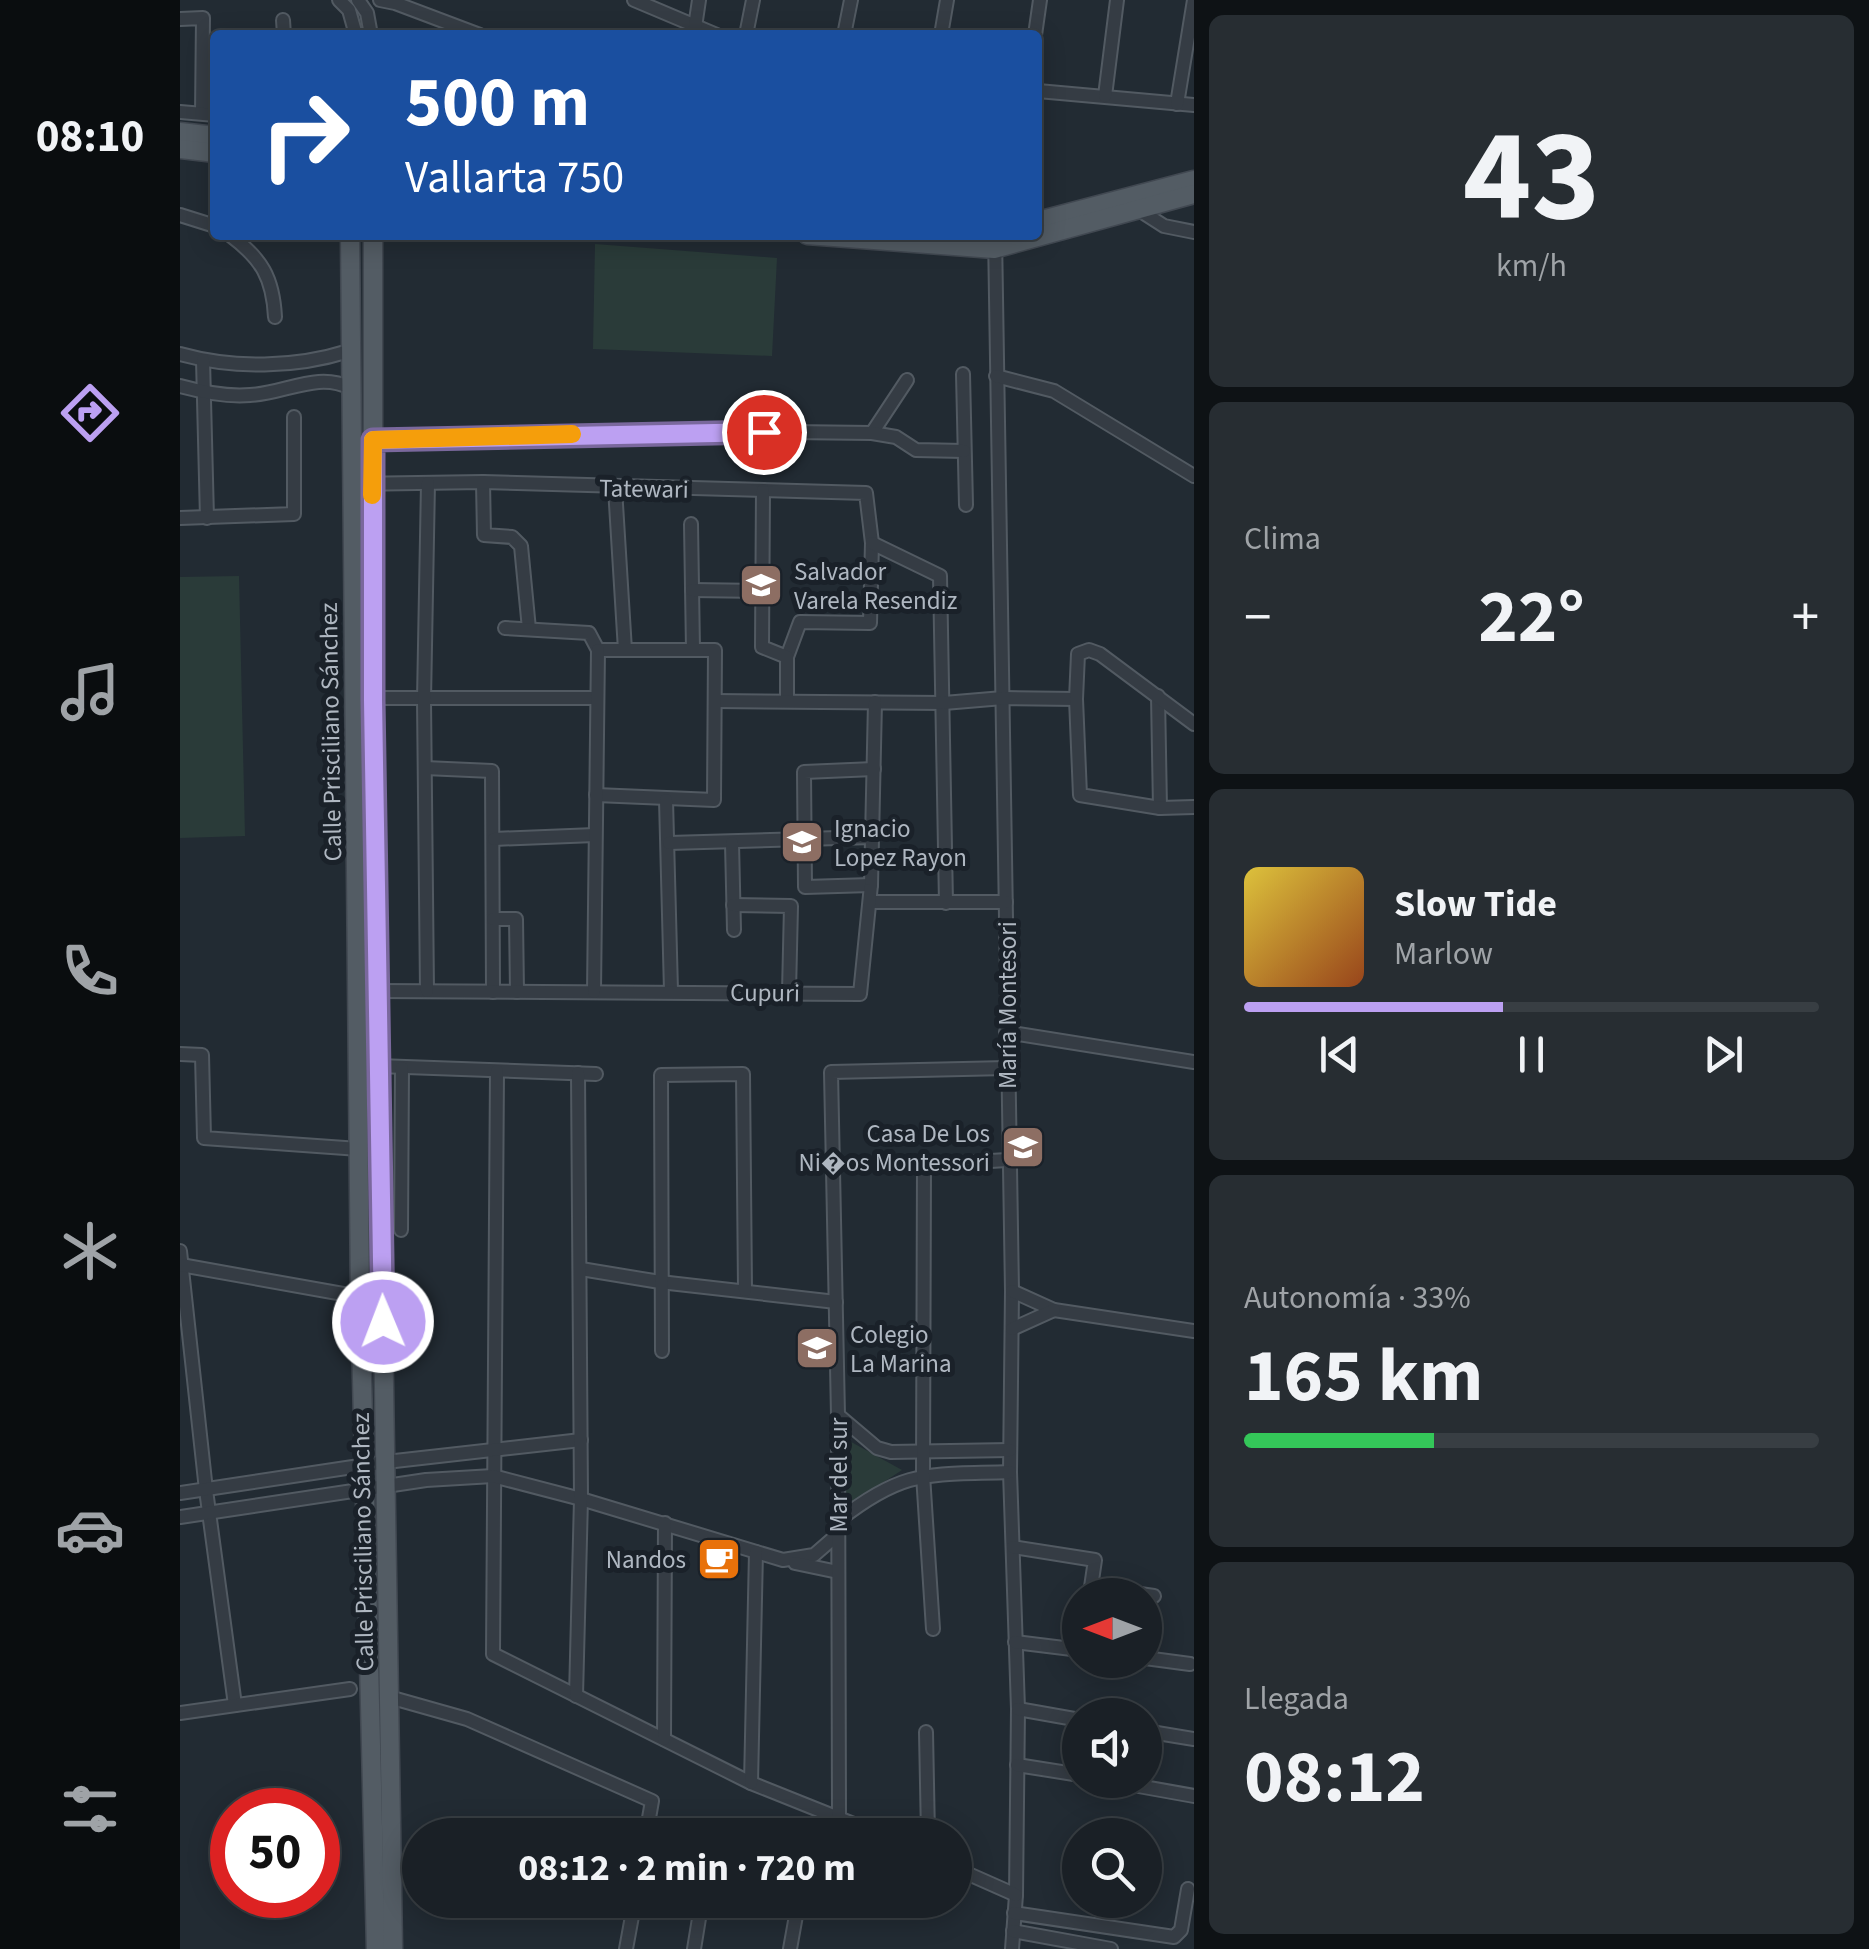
<!DOCTYPE html>
<html lang="es">
<head>
<meta charset="utf-8">
<style>
	body { margin:0; font-family:"Source Sans 3",sans-serif; background:#272d32; color:#f1f3f6; height:100vh; display:flex; flex-direction:column; font-size:38px; white-space:nowrap }
	* { box-sizing:border-box; margin:0 }
	p { font-size:32px; color:#9fa3a7 }
	.icon { flex:none; width:55px; height:55px; fill:none; stroke:currentColor; stroke-width:2; stroke-linecap:round; stroke-linejoin:round }
	.map { position:relative; flex:1; overflow:hidden }
	.side { display:flex; flex-direction:column; gap:15px; padding:15px; background:#0e1215; width:675px }
	.side>* { flex:none }
	.guide { position:absolute; left:30px; top:30px; width:832px; height:210px; border-radius:10px; box-shadow:0 5px 25px #0003,0 0 0 2px #383e43; background:#1a4fa0; color:#fff; overflow:hidden }
	.needle { width:65px; rotate:270deg }
	.fabs { position:absolute; left:882px; top:1578px; display:grid; gap:20px }
	.fabs a { display:grid; place-items:center; width:100px; height:100px; border-radius:50%; background:#1a2026; box-shadow:0 5px 25px #0003,0 0 0 2px #383e43; font-size:50px }
	.speed { position:absolute; left:30px; top:1788px; display:flex; gap:20px; font-size:50px; font-weight:700; text-align:center }
	.speed>* { display:grid; place-content:center; width:130px; height:130px; border-radius:50%; background:#1a2026; box-shadow:0 5px 25px #0003,0 0 0 2px #383e43; line-height:1 }
	.speed .limit { border:15px solid #d22; background:#fff; color:#111 }
	.pin { position:absolute; display:grid; place-items:center; width:85px; height:85px; color:#fff; margin:-42px; border:5px solid #fff; border-radius:50%; box-shadow:0 2px 10px #0007 }
	.me { position:absolute; width:110px; margin:-55px; rotate:359deg; stroke-linejoin:round; filter:drop-shadow(0 0 8px #0008) }
	.turn { display:flex; align-items:center; gap:35px; height:210px; padding:0 30px; font-size:45px }
	.turn .icon { width:130px; height:130px; stroke-width:2.5 }
	.turn b { display:block; font-size:70px; line-height:85px }
	.big { font-size:75px; font-weight:700; line-height:1.1 }
	.side .card { flex:1; display:flex; flex-direction:column; justify-content:center; gap:15px; min-width:0; padding:0 35px; border-radius:15px; background:#272d32 }
	.side .dial { align-items:center; gap:0 }
	.dial b { font-size:130px; line-height:1 }
	.song { display:flex; align-items:center; gap:30px }
	.cover { width:120px; height:120px; border-radius:15px; background:linear-gradient(135deg,hsl(50 70% 55%),hsl(20 70% 35%)) }
	.played { height:10px; border-radius:5px; background:linear-gradient(90deg,#bca0f2 45%,#383e43 45%) }
	.keys { display:flex; justify-content:space-around; direction:ltr }
	.heat { display:flex; justify-content:space-between; align-items:center; font-size:55px; direction:ltr }
	.charge { height:15px; border-radius:8px; background:linear-gradient(90deg,#34c759 33%,#383e43 0) }
	.trip { position:absolute; left:222px; top:1818px; width:570px; height:100px; border-radius:50px; background:#1a2026; box-shadow:0 5px 25px #0003,0 0 0 2px #383e43; font-weight:700; line-height:100px; text-align:center }
	main { display:flex; flex:1; min-height:0 }
	.menu { display:flex; flex-direction:column; width:180px; justify-content:space-around; align-items:center; background:#0a0d0f; color:#9fa3a7 }
	.menu .icon { width:70px; height:70px }
	.menu .selected { color:#bca0f2 }
	.menu b { font-size:45px; color:#f1f3f6 }
	.map>svg:first-child { display:block }
	.green { fill:#2a3b39 }
	.lines { fill:none; stroke-linecap:round; stroke-linejoin:round }
	.minor-casing { stroke:#525a62; stroke-width:16 }
	.major-casing { stroke:#414851; stroke-width:21 }
	.minor { stroke:#353c44; stroke-width:12 }
	.major { stroke:#535c64; stroke-width:18 }
	.route-casing { stroke:#7a689d; stroke-width:25 }
	.route { stroke:#bca0f2; stroke-width:18 }
	.slow { stroke:#f59e0b; stroke-width:18 }
	.labels { text-anchor:middle; stroke-width:10; stroke-linejoin:round; paint-order:stroke }
	.street-label { font-size:25px; fill:#afb7c1; stroke:#1a2129 }
	.poi-label { font-size:25px; fill:#afb7c1; stroke:#1a2129; text-anchor:start }
</style>
</head>
<body>
<main>
<nav class="menu">
<b>08:10</b>
<svg class="icon selected" aria-label="directions" viewBox="0 0 24 24"><path d="M12 3l9 9-9 9-9-9zM9 14v-3h6M13 9l2 2-2 2"/></svg>
<svg class="icon" aria-label="music" viewBox="0 0 24 24"><path d="M9 18V5l10-2v13"/><circle cx="6" cy="18" r="3"/><circle cx="16" cy="16" r="3"/></svg>
<svg class="icon" aria-label="phone" viewBox="0 0 24 24"><path d="M5 4h4l2 5-3 2q2 4 5 5l2-3 5 2v4C11 20 4 13 5 4z"/></svg>
<svg class="icon" aria-label="climate" viewBox="0 0 24 24"><path d="M12 3v18M4 7l16 10M4 17L20 7"/></svg>
<svg class="icon" aria-label="car" viewBox="0 0 24 24"><path d="M5 17H2v-5l4-1 3-4h7l3 4 3 1v5h-3M9 17h6M6 11h13"/><circle cx="7" cy="17" r="2"/><circle cx="17" cy="17" r="2"/></svg>
<svg class="icon" aria-label="filters" viewBox="0 0 24 24"><path d="M4 7h16M4 17h16"/><circle cx="9" cy="7" r="2"/><circle cx="15" cy="17" r="2"/></svg>
</nav>
<div class="map">
<svg width="1014" height="1949" viewBox="0 0 1014 1949">
	<rect width="100%" height="100%" fill="#222b33"/>
	<g class="green">
		<polygon points="415,244 597,258 592,356 413,349"/>
		<polygon points="59,576 65,836 0,838 0,577"/>
		<polygon points="664,1438 722,1470 666,1507"/>
	</g>
	<g class="lines">
		<g class="minor-casing">
			<g id="minor">
				<polyline points="159,0 169,10 176,35"/>
				<polyline points="178,0 187,13 191,35"/>
				<polyline points="200,0 215,3 300,35"/>
				<polyline points="454,0 537,35"/>
				<polyline points="0,19 23,18 22,113"/>
				<polyline points="103,20 104,35"/>
				<polyline points="515,27 519,0"/>
				<polyline points="566,35 573,0"/>
				<polyline points="664,35 671,0"/>
				<polyline points="761,35 767,0"/>
				<polyline points="855,35 860,0"/>
				<polyline points="858,91 1014,105"/>
				<polyline points="925,96 937,0"/>
				<polyline points="997,104 1014,0"/>
				<polyline points="0,112 35,115"/>
				<polyline points="956,208 984,226 1014,232"/>
				<polyline points="0,215 35,226"/>
				<path d="M50,235C82,259 93,278 95,317"/>
				<polyline points="815,235 832,1291 830,1472 838,1709 836,1895 832,1949"/>
				<path d="M0,354C54,369 115,368 169,351"/>
				<polyline points="23,360 27,518"/>
				<polyline points="783,374 786,505"/>
				<polyline points="816,376 874,391 1014,476"/>
				<path d="M0,386C22,392 47,397 70,395C104,394 138,371 170,388"/>
				<polyline points="692,433 727,380"/>
				<polyline points="171,441 344,434 610,432 692,433 716,437 736,450 784,451"/>
				<polyline points="303,482 304,535 332,537 341,546 349,629"/>
				<polyline points="172,484 303,482 686,493 692,543 690,623 620,622 607,657"/>
				<polyline points="435,488 445,650"/>
				<polyline points="583,490 582,647 607,657 607,701"/>
				<polyline points="0,518 114,514 114,417"/>
				<polyline points="511,524 513,650"/>
				<polyline points="692,543 760,576 766,903"/>
				<polyline points="512,590 582,591"/>
				<polyline points="325,628 409,633 418,650"/>
				<polyline points="978,696 980,808"/>
				<polyline points="174,698 416,698"/>
				<polyline points="535,701 764,703 823,698 896,699"/>
				<polyline points="1014,724 920,654 909,650 898,654 896,699 900,795 980,808 1014,807"/>
				<polyline points="245,768 312,771 313,992"/>
				<polyline points="416,795 534,800 535,650 418,650"/>
				<polyline points="486,800 491,991"/>
				<polyline points="314,839 415,835"/>
				<polyline points="489,843 693,837"/>
				<polyline points="552,843 554,930"/>
				<polyline points="691,885 625,887 624,772 694,769"/>
				<polyline points="690,902 826,902"/>
				<polyline points="553,905 611,906 609,992"/>
				<polyline points="313,919 336,919 337,992"/>
				<polyline points="196,991 680,994 691,885 695,702"/>
				<polyline points="247,991 244,700 248,483"/>
				<polyline points="414,992 418,650"/>
				<polyline points="826,1032 1014,1062"/>
				<polyline points="0,1054 22,1055 24,1138 179,1149"/>
				<polyline points="198,1066 416,1074"/>
				<polyline points="317,1071 313,1654 571,1783 701,1835"/>
				<polyline points="221,1230 222,1068"/>
				<polyline points="0,1251 26,1490 55,1705"/>
				<polyline points="1,1265 180,1297"/>
				<polyline points="401,1269 480,1282 656,1302"/>
				<polyline points="832,1291 874,1310 1014,1331"/>
				<polyline points="832,1329 874,1310"/>
				<polyline points="482,1351 481,1075 563,1074 565,1290"/>
				<polyline points="658,1415 697,1448 711,1452 830,1450"/>
				<polyline points="0,1493 206,1462 401,1440"/>
				<polyline points="0,1517 246,1480 313,1476 401,1499 603,1560 634,1555 657,1535"/>
				<path d="M658,1521C725,1468 749,1475 830,1472"/>
				<polyline points="833,1547 915,1560 911,1587 974,1596"/>
				<polyline points="615,1563 658,1572"/>
				<polyline points="753,1629 743,1475 744,1165 827,1160"/>
				<polyline points="835,1642 900,1650"/>
				<polyline points="965,1658 1010,1664"/>
				<polyline points="396,1696 401,1499 398,1073"/>
				<polyline points="209,1697 287,1719 472,1801 466,1835"/>
				<polyline points="838,1709 900,1720"/>
				<polyline points="0,1713 170,1689"/>
				<polyline points="965,1731 1014,1739"/>
				<polyline points="746,1732 748,1835"/>
				<polyline points="484,1739 485,1523"/>
				<polyline points="837,1765 900,1775"/>
				<polyline points="925,1780 1014,1796"/>
				<polyline points="571,1783 576,1552"/>
				<polyline points="659,1817 658,1415 651,1072 827,1068"/>
				<polyline points="775,1868 836,1895"/>
				<polyline points="596,1900 617,1910 610,1949"/>
				<polyline points="834,1913 994,1937 1001,1930 1008,1889"/>
				<polyline points="833,1931 931,1949"/>
				<polyline points="446,1949 455,1900"/>
				<polyline points="514,1949 522,1900"/>
			</g>
		</g>
		<g class="major-casing">
			<g id="major">
				<polyline points="0,132 35,136"/>
				<polyline points="0,149 35,153"/>
				<polyline points="858,221 1014,180"/>
				<polyline points="170,235 180,1297 196,1949"/>
				<polyline points="193,235 193,700 213,1949"/>
				<polyline points="627,235 814,249 1014,194"/>
			</g>
		</g>
		<use href="#minor" class="minor"/>
		<use href="#major" class="major"/>
	</g>
	<g class="lines">
		<g class="route-casing">
			<polyline id="route" points="203,1322 193,700 193,440 584,432"/>
		</g>
		<use href="#route" class="route"/>
		<polyline class="slow" points="192,495 193,440 392,434"/>
	</g>
	<defs>
		<g id="school-square" transform="scale(2.25)"><rect x="-9" y="-9" width="18" height="18" rx="4" fill="#8d6e63" stroke="#1a2129"/><path d="M0-5L7-2L0 1L-7-2ZM-4 1L0 2.5L4 1V4Q0 6-4 4Z" fill="#fff"/></g>
		<g id="university-square" transform="scale(2.25)"><rect x="-9" y="-9" width="18" height="18" rx="4" fill="#8d6e63" stroke="#1a2129"/><path d="M0-5L7-2L0 1L-7-2ZM-4 1L0 2.5L4 1V4Q0 6-4 4Z" fill="#fff"/></g>
		<g id="cafe-square" transform="scale(2.25)"><rect x="-9" y="-9" width="18" height="18" rx="4" fill="#e8710a" stroke="#1a2129"/><path d="M-5.5-4.5H6V0H3Q3 3.5 0 3.5H-2.5Q-5.5 3.5-5.5 0ZM3-3.2v2h1.7v-2ZM-6 4.5H4V6H-6Z" fill="#fff"/></g>
	</defs>
	<g fill-rule="evenodd">
		<use href="#school-square" x="581" y="585"/>
		<use href="#school-square" x="622" y="842"/>
		<use href="#school-square" x="843" y="1147"/>
		<use href="#university-square" x="637" y="1348"/>
		<use href="#cafe-square" x="539" y="1559"/>
	</g>
	<g class="labels">
		<g class="street-label">
			<text transform="translate(464 488) rotate(1)" y="9">Tatewari</text>
			<text transform="translate(150 732) rotate(-91)" y="9">Calle Prisciliano Sánchez</text>
			<text transform="translate(585 992) rotate(1)" y="9">Cupuri</text>
			<text transform="translate(827 1005) rotate(-90)" y="9">María Montesori</text>
			<text transform="translate(658 1475) rotate(-90)" y="9">Mar del sur</text>
			<text transform="translate(182 1542) rotate(-91)" y="9">Calle Prisciliano Sánchez</text>
		</g>
		<g class="poi-label">
			<text x="614" y="580">Salvador<tspan x="614" dy="29">Varela Resendiz</tspan></text>
			<text x="654" y="837">Ignacio<tspan x="654" dy="29">Lopez Rayon</tspan></text>
			<text x="810" y="1142" text-anchor="end">Casa De Los<tspan x="810" dy="29">Ni�os Montessori</tspan></text>
			<text x="670" y="1343">Colegio<tspan x="670" dy="29">La Marina</tspan></text>
			<text x="506" y="1568" text-anchor="end">Nandos</text>
		</g>
	</g>
</svg>
<div class="fabs">
<a><svg class="needle" viewBox="-14 -14 28 28"><path d="M0-13l5 13h-10z" fill="#e53935"/><path d="M0 13l5-13h-10z" fill="#9fa3a7"/></svg></a>
<a><svg class="icon" aria-label="sound" viewBox="0 0 24 24"><path d="M4 9h4l5-4v14l-5-4H4zM17 9q2 3 0 6"/></svg></a>
<a><svg class="icon" aria-label="search" viewBox="0 0 24 24"><circle cx="10" cy="10" r="6"/><path d="M15 15l6 6"/></svg></a>
</div>
<div class="speed"><div class="limit">50</div></div>
<div class="pin" style="left:584px;top:432px;background:#d93025"><svg class="icon" aria-label="arrive" viewBox="0 0 24 24"><path d="M6 21V4h12l-3 4 3 4H6"/></svg></div>
<svg class="me" style="left:203px;top:1322px" viewBox="-20 -20 40 40"><circle r="17" fill="#bca0f2" stroke="#fff" stroke-width="3"/><path d="M0-11L8 9 0 5-8 9z" fill="#fff"/></svg>
<div class="trip">08:12 · 2 min · 720 m</div>
<div class="guide">
<div class="turn"><svg class="icon" aria-label="right" viewBox="0 0 24 24"><path d="M7 20v-9h11M14 6l5 5-5 5"/></svg><div><b>500 m</b>Vallarta 750</div></div>
</div>
</div>
<section class="side">
<div class="card dial"><b>43</b><p>km/h</p></div>
<div class="card"><p>Clima</p>
<div class="heat"><a>−</a><b class="big">22°</b><a>+</a></div>
</div>
<div class="card">
<div class="song"><i class="cover"></i><div><b>Slow Tide</b><p>Marlow</p></div></div>
<div class="played"></div>
<div class="keys"><svg class="icon" aria-label="previous" viewBox="0 0 24 24"><path d="M18 5L8 12l10 7zM5 5v14"/></svg><svg class="icon" aria-label="pause" viewBox="0 0 24 24"><path d="M8 5v14M16 5v14"/></svg><svg class="icon" aria-label="next" viewBox="0 0 24 24"><path d="M6 5l10 7-10 7zM19 5v14"/></svg></div>
</div>
<div class="card"><p>Autonomía · 33%</p><b class="big">165 km</b><div class="charge"></div></div>
<div class="card"><p>Llegada</p><b class="big">08:12</b></div>
</section>
</main>
</body>
</html>
